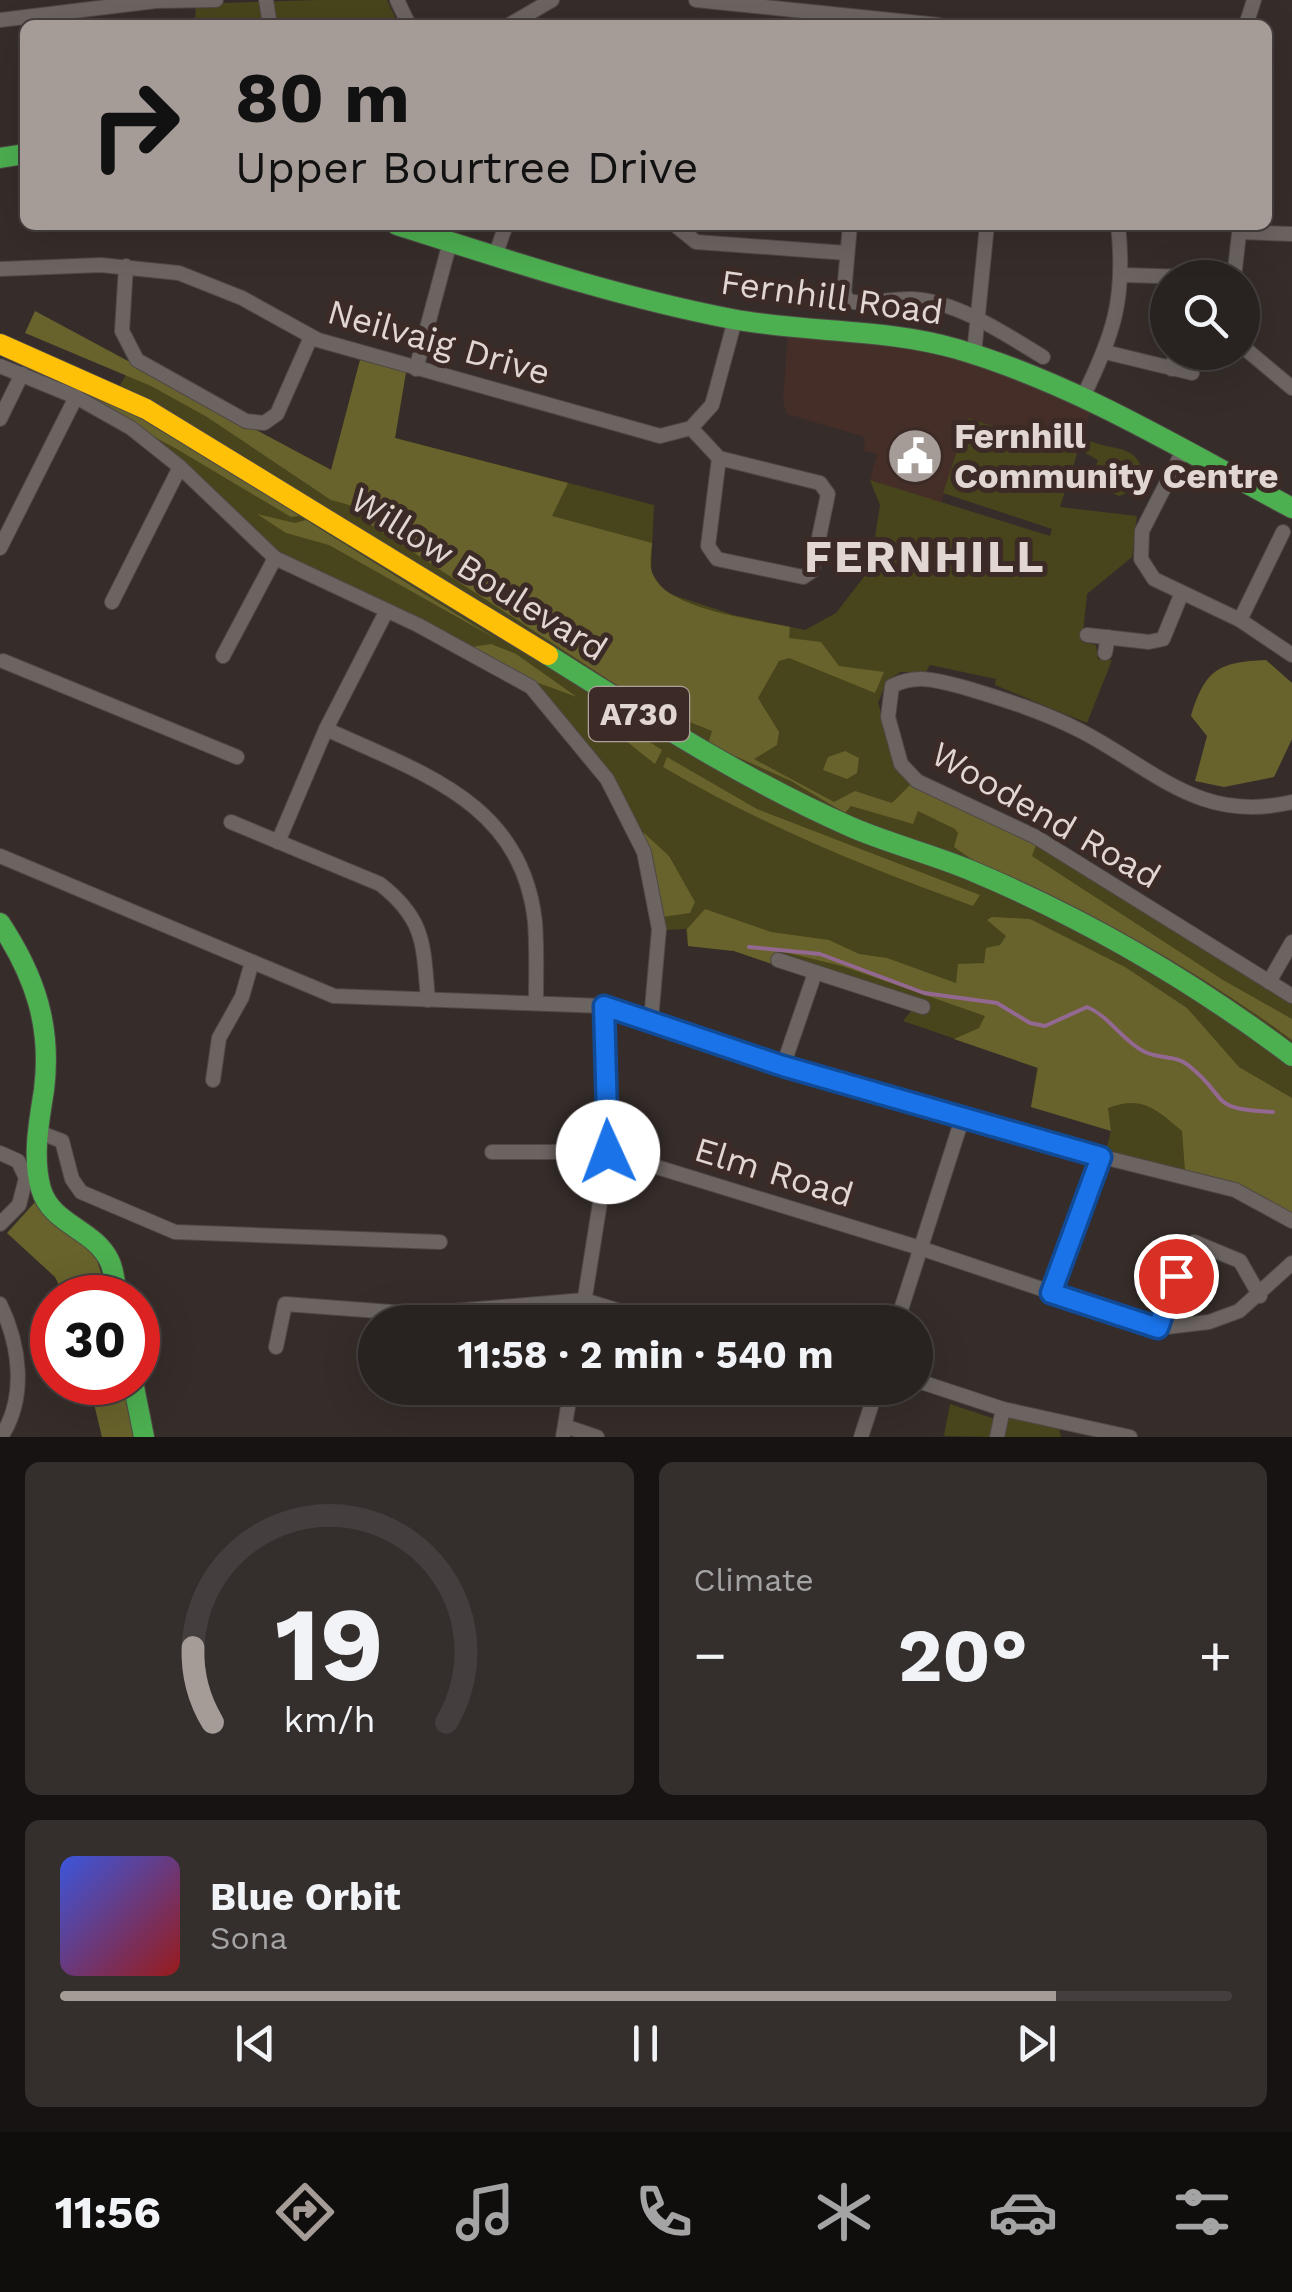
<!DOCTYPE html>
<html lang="en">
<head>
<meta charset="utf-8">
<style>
	body { margin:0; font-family:"Work Sans",sans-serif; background:#342f2d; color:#f1f3f6; height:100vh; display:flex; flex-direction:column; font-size:38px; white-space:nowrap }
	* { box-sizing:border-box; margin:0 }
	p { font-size:32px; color:#a5a4a5 }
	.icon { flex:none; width:55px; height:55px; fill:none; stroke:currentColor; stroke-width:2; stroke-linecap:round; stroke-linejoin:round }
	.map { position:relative; height:1437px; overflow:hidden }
	.sheet { display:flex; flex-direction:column; gap:25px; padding:25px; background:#161312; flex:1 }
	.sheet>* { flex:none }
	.banner { position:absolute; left:20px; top:20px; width:1252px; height:210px; border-radius:15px; box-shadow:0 10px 40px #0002,0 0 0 2px #443f3e; background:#a59b97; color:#111; overflow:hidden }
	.buttons { position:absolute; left:1150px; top:260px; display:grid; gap:20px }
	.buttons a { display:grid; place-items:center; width:110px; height:110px; border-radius:50%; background:#282220; box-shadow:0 10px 40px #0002,0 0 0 2px #443f3e; font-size:50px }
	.speed { position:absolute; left:30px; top:1275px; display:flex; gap:20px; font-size:50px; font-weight:700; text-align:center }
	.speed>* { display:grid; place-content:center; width:130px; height:130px; border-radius:50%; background:#282220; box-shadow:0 10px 40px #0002,0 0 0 2px #443f3e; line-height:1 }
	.speed .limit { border:15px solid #d22; background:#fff; color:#111 }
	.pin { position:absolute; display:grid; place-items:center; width:85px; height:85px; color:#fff; margin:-42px; border:5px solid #fff; border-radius:50%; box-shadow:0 2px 10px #0007 }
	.me { position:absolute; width:110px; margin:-55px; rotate:358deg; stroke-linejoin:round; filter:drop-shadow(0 0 8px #0008) }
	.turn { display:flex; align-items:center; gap:35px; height:210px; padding:0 50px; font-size:45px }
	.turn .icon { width:130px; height:130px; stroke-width:2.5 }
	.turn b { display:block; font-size:70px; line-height:85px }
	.big { font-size:75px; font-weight:700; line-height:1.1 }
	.sheet .tile { flex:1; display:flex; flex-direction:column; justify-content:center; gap:15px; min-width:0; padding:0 35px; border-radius:15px; background:#342f2d }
	.sheet .dial { align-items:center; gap:0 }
	.dial svg { height:260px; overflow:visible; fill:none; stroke:#443f3e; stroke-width:7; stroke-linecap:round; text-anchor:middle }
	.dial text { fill:#f1f3f6; stroke:none }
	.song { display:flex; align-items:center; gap:30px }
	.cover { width:120px; height:120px; border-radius:15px; background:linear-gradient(135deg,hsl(230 70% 55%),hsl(0 70% 35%)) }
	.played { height:10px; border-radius:5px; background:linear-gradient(90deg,#a59b97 85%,#443f3e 85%) }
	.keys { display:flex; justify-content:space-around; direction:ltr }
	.heat { display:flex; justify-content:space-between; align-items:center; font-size:55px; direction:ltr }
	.sheet .tiles { flex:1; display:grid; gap:25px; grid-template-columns:1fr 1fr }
	.tile:last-child { grid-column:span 2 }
	.trip { position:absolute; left:358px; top:1305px; width:575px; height:100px; border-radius:50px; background:#282220; box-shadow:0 10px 40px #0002,0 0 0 2px #443f3e; font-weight:700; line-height:100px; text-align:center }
	.menu { display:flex; height:160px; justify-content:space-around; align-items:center; background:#100e0d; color:#a5a4a5 }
	.menu .icon { width:70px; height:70px }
	.menu .current { color:#a59b97 }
	.menu b { font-size:45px; color:#f1f3f6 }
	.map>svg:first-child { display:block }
	.built { fill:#442e27 }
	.green { fill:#48441b }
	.forest { fill:#68632c }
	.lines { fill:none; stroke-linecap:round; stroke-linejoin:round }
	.stream { stroke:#936891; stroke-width:4 }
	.street-casing { stroke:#504846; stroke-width:16 }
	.fast-casing { stroke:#504846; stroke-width:22 }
	.slow-casing { stroke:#504846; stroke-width:22 }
	.street { stroke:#6c6461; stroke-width:14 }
	.fast { stroke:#4caf50; stroke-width:20 }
	.slow { stroke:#ffc107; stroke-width:20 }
	.route-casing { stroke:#114b97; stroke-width:25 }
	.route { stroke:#1a73e8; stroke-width:18 }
	.labels { text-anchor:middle; stroke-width:10; stroke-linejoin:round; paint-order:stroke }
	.shield { fill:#3b2a25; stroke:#afa29e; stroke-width:2.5 }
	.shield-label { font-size:32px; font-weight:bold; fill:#e1d6d2 }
	.street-label { font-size:35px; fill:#e1d6d2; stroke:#3b2a25 }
	.poi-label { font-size:35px; font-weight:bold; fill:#e1d6d2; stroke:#3b2a25; text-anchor:start }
	.district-label { font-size:45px; font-weight:bold; letter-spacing:2.5px; fill:#e1d6d2; stroke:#3b2a25 }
</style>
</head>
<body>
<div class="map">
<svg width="1292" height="1437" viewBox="0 0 1292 1437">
	<rect width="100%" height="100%" fill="#362d2a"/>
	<polygon class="built" points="788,334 896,342 970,360 1090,413 1077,454 968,418 941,503 870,480 877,454 864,451 865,437 787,414 783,401"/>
	<g class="green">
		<polygon points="317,0 387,0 399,25 195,25 196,4"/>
		<polygon points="360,360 406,372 395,438 654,505 651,571 664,592 734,615 805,630 836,613 870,569 880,505 870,480 1050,536 1052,529 943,493 968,418 1077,454 1060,507 1137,516 1132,557 1087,594 1082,642 1096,645 1098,659 1112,660 1087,723 995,685 996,679 930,665 926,672 901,672 887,680 878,703 901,774 1036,845 1292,1001 1292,1216 1214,1177 1106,1151 1111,1130 1031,1107 1037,1067 903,1021 912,1010 775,954 772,964 734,951 688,946 686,929 663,930 643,832 606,774 533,681 291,560 254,535 107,408 131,366 332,470"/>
		<path d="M1091,441C1104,448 1119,446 1130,453C1151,466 1139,491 1119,496L1099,487L1094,473L1098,460L1085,453Z"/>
		<polygon points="950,1404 995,1419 991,1437 944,1436"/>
		<polygon points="1013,1417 1059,1428 1061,1437 1002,1437 1006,1420"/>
	</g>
	<g class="forest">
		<path d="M35,311L331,470L360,360L406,372L395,438L568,483L552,516L652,543C651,553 649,566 653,575C668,610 754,619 790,627L789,638L821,642L839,666L884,672L875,693L789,658L779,661L758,698L779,732L777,745L754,759L834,802L855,791L892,803L912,783L1036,845L1032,856L1223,980L1292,1019V1040C1193,967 1087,909 974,861L954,847L958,833L955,829L918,811L913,824L851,806L845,813L791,781L708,744L712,731L692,723L645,688L635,697L370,524L378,513L331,500L207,417L151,386L25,333Z"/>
		<path d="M0,354C104,399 210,445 299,516L291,517L175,448Z"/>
		<polygon points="257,514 295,523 306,520 498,640 329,545 286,533"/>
		<polygon points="491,644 516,654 577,697 533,681 472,647"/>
		<path d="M1266,660L1292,683V739L1274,777L1224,787L1195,781L1207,736L1191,716C1205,670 1218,662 1266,660Z"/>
		<polygon points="591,704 662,750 655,764 592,714"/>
		<polygon points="845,751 859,758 857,773 847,779 823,770 828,757"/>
		<path d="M667,757L757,809L980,895L973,906C865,867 762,825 663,767Z"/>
		<polygon points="643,832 669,856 695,902 690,913 662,917"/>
		<path d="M705,909L771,932L829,940L859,954L887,958L956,983L958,964L984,963L986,948L1000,945L1006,936L987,920L992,917L1030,919L1125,967L1187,1008L1239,1067L1292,1098V1216L1254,1193L1185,1170L1182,1131C1156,1109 1142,1095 1108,1108L1111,1131L1031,1107L1038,1068L954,1039L979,1028L985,1016L842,966L780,951L772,964L734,951L688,946L687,929Z"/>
		<polygon points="36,1201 96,1257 109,1297 65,1297 55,1277 7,1233"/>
		<polygon points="89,1383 125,1383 137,1437 102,1437"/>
	</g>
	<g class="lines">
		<path class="stream" d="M749,947L820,954L924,993L997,1003L1030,1023L1045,1026L1087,1007C1109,1016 1121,1039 1143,1051C1157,1059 1176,1055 1188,1065C1231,1099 1206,1109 1273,1112"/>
		<g class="street-casing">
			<g id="street">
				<polyline points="266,0 270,25"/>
				<polyline points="397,0 409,25"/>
				<polyline points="696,0 939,25"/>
				<polyline points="0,20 156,1 216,0"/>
				<polyline points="509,25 552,0"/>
				<polyline points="1246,25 1254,0"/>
				<polyline points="675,225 696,242 847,253"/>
				<path d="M850,225L844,293L848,301C869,306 890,298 912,299C957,301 1005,334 1043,357"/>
				<polyline points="1240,232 1292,234"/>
				<polyline points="495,256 506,225"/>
				<polyline points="126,266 122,331 137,360 246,421 264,423 277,414 311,337"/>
				<polyline points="0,269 101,265 179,273 242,298 318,340 660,436 691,428 712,405 735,320"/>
				<polyline points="1124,275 1222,278"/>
				<polyline points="1234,278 1240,225"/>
				<polyline points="1242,346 1292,388"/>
				<polyline points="1105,352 1192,373"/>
				<polyline points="974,354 987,225"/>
				<polyline points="0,366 76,397 131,428 180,467 275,558 418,625 531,687 607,779 644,852 659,929 651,1020"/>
				<polyline points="416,369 450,242"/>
				<polyline points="1172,369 1176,352"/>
				<path d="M1082,399C1114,334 1126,298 1118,225"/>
				<polyline points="0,419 22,374"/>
				<polyline points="691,428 719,458 820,483 828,494 812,571 803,577 717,559 708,546 719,458"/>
				<polyline points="1183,451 1142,531 1141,559 1154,579 1240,620 1292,655"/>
				<polyline points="0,548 76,397"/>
				<polyline points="112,602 180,467"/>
				<polyline points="1240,620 1283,532"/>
				<polyline points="1087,635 1149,642 1163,639 1181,595"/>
				<polyline points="1105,653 1108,637"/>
				<polyline points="223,656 275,558"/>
				<polyline points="3,661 237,757"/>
				<path d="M326,729C421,773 522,802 535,922C537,948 536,974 536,1000"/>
				<path d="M1292,802C1200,824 1154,769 1081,731C1044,712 1006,700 966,688C939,681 918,673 892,686L888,717L901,764L917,781L1036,837L1292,996"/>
				<path d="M231,822L380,884C426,920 423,945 428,1000"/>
				<polyline points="278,842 326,729 386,612"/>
				<polyline points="0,856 334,996 604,1006 783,1066 1039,1141 1235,1190 1292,1221"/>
				<polyline points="778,960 923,1007"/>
				<polyline points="1269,982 1292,942"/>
				<polyline points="783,1066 815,973"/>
				<polyline points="213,1080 219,1038 242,997 252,962"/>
				<polyline points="38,1132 62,1141 72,1179 81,1192 175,1232 440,1242"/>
				<polyline points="492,1152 608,1152 920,1248 1158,1328 1209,1322 1239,1311 1292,1263"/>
				<polyline points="0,1153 18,1161 26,1178 19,1205 0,1224"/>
				<polyline points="1051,1293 1101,1157"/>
				<path d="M0,1304C20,1345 27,1397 1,1437"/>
				<polyline points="581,1322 608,1152 604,1006"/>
				<polyline points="897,1322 963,1116"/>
				<polyline points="1158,1328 1186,1249 1194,1242 1240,1261 1260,1296"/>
				<polyline points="276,1347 285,1304 418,1314 584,1300 655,1322"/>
				<polyline points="915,1380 1003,1409 1130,1437"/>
				<polyline points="857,1388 875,1393"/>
				<polyline points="565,1426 597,1437"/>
				<polyline points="563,1437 571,1388"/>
				<polyline points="861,1437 877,1388"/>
				<polyline points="997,1437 1003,1409"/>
			</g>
		</g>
		<g class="fast-casing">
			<g id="fast">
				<polyline points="0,158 25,154"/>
				<path d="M397,225C507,260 618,297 732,319C807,333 884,328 957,349C1076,384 1183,450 1292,508"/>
				<path d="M548,655C647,717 744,780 851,827C890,844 932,854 972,871C1086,919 1193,981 1292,1056"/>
				<path d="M0,923C35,976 52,1026 44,1090C39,1122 32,1157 41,1189C51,1224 94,1229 109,1260C115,1271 115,1286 117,1298"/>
				<polyline points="133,1382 144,1437"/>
			</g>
		</g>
		<g class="slow-casing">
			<polyline id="slow" points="0,344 146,409 548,655"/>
		</g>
		<use href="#street" class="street"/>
		<use href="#fast" class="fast"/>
		<use href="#slow" class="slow"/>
	</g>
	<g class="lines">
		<g class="route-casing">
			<polyline id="route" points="608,1152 604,1006 783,1066 1101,1157 1051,1293 1158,1328 1176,1276"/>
		</g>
		<use href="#route" class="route"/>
	</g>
	<defs>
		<g id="civic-disc" transform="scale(2.875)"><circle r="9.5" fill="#a59b97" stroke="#3b2a25"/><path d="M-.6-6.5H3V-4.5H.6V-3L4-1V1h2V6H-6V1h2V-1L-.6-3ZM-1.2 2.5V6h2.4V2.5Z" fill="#fff"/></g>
	</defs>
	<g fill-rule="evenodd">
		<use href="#civic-disc" x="915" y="456"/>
	</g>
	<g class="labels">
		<rect class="shield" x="589" y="687" width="100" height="54" rx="8"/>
		<g class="shield-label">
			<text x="639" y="725">A730</text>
		</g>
		<g class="street-label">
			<text transform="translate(832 297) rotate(8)" y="12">Fernhill Road</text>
			<text transform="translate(439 342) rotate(16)" y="12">Neilvaig Drive</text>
			<text transform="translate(479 574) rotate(32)" y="12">Willow Boulevard</text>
			<text transform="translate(1046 815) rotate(30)" y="12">Woodend Road</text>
			<text transform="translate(774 1172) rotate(17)" y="12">Elm Road</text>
		</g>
		<g class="poi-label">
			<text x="954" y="448">Fernhill<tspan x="954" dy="40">Community Centre</tspan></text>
		</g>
		<g class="district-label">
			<text x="925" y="572">FERNHILL</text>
		</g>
	</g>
</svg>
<div class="buttons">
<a><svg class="icon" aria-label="search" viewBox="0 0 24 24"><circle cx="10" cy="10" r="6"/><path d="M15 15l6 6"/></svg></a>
</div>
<div class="speed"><div class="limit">30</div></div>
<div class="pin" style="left:1176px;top:1276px;background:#d93025"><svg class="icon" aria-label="arrive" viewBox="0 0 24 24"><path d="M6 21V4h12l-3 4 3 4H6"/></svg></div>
<svg class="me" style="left:608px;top:1152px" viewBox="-20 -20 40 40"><circle r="19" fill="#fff"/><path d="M0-13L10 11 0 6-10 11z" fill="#1a73e8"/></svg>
<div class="trip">11:58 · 2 min · 540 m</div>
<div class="banner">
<div class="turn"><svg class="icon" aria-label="right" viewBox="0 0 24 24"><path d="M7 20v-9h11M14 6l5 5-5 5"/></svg><div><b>80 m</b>Upper Bourtree Drive</div></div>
</div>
</div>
<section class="sheet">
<div class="tiles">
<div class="tile dial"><svg viewBox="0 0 100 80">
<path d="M14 69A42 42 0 1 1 86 69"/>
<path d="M14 69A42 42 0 0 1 8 46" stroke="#a59b97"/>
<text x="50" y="56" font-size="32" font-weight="700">19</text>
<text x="50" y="72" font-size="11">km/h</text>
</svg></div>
<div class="tile"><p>Climate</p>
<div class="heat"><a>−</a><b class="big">20°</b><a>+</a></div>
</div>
<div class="tile">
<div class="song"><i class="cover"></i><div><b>Blue Orbit</b><p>Sona</p></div></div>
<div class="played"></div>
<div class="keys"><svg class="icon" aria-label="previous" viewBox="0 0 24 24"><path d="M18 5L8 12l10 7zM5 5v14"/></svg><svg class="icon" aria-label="pause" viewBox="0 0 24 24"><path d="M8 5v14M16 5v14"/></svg><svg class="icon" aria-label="next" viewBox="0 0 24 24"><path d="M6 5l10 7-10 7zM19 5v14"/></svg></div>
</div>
</div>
</section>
<nav class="menu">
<b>11:56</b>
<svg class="icon current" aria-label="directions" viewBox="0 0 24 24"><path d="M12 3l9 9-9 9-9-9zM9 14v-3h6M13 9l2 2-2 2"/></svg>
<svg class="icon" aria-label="music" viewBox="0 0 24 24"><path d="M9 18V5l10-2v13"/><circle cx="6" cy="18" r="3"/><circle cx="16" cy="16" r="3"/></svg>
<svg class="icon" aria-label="phone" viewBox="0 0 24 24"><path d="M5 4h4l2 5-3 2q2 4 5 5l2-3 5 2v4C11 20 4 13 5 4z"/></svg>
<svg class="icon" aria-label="climate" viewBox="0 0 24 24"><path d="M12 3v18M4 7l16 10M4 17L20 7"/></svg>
<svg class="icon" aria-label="car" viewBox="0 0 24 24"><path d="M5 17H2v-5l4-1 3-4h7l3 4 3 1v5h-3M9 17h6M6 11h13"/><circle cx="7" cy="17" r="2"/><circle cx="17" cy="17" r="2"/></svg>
<svg class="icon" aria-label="filters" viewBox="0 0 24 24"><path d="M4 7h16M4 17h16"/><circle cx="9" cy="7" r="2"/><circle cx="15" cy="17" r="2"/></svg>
</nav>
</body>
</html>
